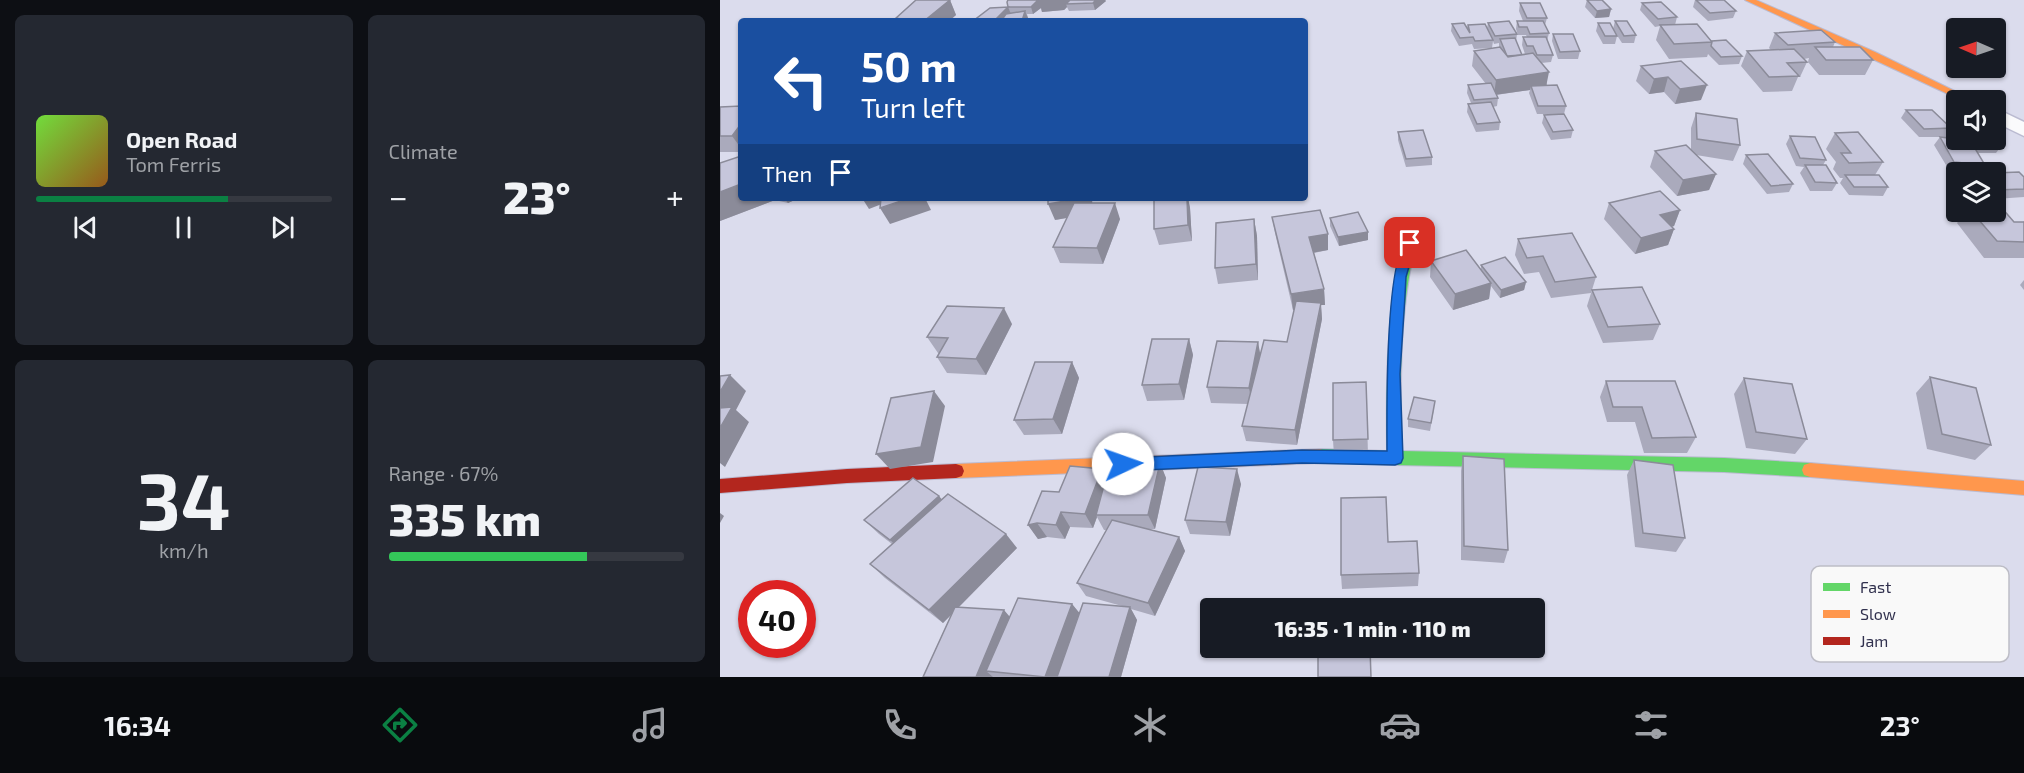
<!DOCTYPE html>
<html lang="en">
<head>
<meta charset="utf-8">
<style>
	body { margin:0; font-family:"Exo 2",sans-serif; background:#242831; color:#f1f3f6; height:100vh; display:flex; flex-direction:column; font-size:22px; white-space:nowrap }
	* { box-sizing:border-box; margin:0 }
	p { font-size:20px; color:#9ea1a6 }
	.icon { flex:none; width:33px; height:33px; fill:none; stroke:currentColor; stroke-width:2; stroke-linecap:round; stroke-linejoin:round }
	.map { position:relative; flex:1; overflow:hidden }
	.side { display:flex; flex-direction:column; gap:15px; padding:15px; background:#0d0f14; width:720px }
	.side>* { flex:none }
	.top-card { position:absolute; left:18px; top:18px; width:570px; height:183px; border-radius:6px; box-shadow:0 2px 4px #0004; background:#1a4fa0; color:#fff; overflow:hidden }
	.needle { width:39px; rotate:272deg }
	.fabs { position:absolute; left:1226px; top:18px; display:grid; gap:12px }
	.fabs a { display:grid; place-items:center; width:60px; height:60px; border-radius:6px; background:#171b24; box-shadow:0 2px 4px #0004; font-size:30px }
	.speed { position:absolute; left:18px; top:580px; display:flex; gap:12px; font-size:30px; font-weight:700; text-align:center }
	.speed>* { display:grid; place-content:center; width:78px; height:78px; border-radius:50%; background:#171b24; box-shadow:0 2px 4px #0004; line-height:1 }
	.speed .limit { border:9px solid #d22; background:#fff; color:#111 }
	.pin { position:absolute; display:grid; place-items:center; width:51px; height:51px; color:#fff; margin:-26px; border-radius:12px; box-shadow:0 3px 9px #0006 }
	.me { position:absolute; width:66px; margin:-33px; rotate:87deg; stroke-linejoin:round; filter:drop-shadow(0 0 4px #0008) }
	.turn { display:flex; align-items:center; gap:21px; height:126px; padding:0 24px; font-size:27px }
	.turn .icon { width:78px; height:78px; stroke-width:2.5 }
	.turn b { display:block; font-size:42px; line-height:51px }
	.then { display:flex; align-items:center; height:57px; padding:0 24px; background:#0003; gap:12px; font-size:22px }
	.big { font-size:45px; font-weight:800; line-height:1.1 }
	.side .widget { flex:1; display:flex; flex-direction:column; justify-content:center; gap:9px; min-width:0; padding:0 21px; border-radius:9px; background:#242831 }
	.side .dial { align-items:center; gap:0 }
	.dial b { font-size:78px; line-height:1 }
	.song { display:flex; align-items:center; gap:18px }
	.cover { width:72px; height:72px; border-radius:9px; background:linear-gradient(135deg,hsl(100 70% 55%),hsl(30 70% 35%)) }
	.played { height:6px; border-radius:3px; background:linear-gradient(90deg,#0b8043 65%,#363941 65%) }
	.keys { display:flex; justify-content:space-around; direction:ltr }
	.heat { display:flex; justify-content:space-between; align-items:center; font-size:33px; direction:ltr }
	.charge { height:9px; border-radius:4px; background:linear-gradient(90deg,#34c759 67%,#363941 0) }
	.side .tiles { flex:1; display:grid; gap:15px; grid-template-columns:repeat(2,1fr) }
	.trip { position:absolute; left:480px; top:598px; width:345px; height:60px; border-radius:6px; background:#171b24; box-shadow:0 2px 4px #0004; font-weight:800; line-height:60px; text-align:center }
	.dock { display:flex; height:96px; justify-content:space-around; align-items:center; background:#090b0e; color:#9ea1a6 }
	.dock .icon { width:42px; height:42px }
	.dock .active { color:#0b8043 }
	.dock b { font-size:27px; color:#f1f3f6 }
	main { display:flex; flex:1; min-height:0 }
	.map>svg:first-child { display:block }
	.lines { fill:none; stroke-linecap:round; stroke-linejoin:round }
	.street-casing { stroke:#bbbbd1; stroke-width:3 }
	.fast-casing { stroke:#bbbbd1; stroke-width:2 }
	.slow-casing { stroke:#bbbbd1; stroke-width:2 }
	.jam-casing { stroke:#bbbbd1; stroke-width:2 }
	.street { fill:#fafafc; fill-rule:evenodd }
	.fast { fill:#63d668; fill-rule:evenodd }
	.slow { fill:#ff974d; fill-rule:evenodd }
	.jam { fill:#b3261e; fill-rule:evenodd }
	.wall { fill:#aaaabc }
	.shaded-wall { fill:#8b8b99 }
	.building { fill:#c6c6db; stroke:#8b8b99; stroke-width:1.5 }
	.route { fill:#1a73e8; stroke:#114b97; stroke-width:1.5 }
	.key { fill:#f9f9f9; stroke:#bdbdc6; stroke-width:1.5 }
	.key-label { font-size:16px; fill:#31314e }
</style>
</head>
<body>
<main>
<section class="side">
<div class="tiles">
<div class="widget">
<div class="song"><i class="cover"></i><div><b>Open Road</b><p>Tom Ferris</p></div></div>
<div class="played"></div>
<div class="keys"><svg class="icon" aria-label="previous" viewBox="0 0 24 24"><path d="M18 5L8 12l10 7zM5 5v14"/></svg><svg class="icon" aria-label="pause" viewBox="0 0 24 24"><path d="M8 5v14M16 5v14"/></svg><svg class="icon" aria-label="next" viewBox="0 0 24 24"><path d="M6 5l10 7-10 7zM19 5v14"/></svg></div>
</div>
<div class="widget"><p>Climate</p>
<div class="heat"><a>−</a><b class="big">23°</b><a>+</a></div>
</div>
<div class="widget dial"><b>34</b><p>km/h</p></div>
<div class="widget"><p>Range · 67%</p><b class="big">335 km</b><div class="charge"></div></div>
</div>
</section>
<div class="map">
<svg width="1304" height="677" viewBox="0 0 1304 677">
	<rect width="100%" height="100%" fill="#dbdced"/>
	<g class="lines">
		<g class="street-casing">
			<polygon id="street" points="1275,108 1304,122 1304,136 1275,122"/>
		</g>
		<g class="fast-casing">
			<path id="fast" d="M690,239L696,243C679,312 680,381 682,451L1004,458L1090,463L1096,465L1098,470L1096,475L1090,477L1004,472L675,465L595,461L592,456L595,451L600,449L667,451C666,380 666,312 684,243Z"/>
		</g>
		<g class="slow-casing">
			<g id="slow">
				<polygon points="1025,0 1036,0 1155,52 1253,100 1241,100"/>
				<polygon points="600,449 605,451 608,456 605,461 600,463 236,478 230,476 228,471 230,466 236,464"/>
				<polygon points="1090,463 1304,481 1304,495 1090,477 1084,475 1082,470 1084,465"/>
			</g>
		</g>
		<g class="jam-casing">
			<polygon id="jam" points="236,464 242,466 244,471 242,476 236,478 127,483 0,493 0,479 127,469"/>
		</g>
		<use href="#street" class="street"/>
		<use href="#fast" class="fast"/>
		<use href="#slow" class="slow"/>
		<use href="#jam" class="jam"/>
	</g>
	<g class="wall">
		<polygon points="230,0 236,15 229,21 178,21 176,18"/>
		<polygon points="288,0 385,0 386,1 375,10 349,11 347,7 344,10 322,12 321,8 313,14 307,14 308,18 307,21 253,21 288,7"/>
		<polygon points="867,0 891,9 889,17 875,18 865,7"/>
		<polygon points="975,0 1016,11 1013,18 988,21 973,7"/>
		<polygon points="800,3 827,18 825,25 829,33 827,41 833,55 831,62 821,63 827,85 846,106 844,114 853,130 851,138 831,140 822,123 824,115 843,114 817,114 809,93 810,90 776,95 778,98 777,106 773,107 780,122 779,130 756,132 747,112 748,104 751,103 747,93 748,85 766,84 752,66 754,51 779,47 779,43 774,44 773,41 772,48 754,49 752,44 739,46 731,31 732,24 747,28 748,25 767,28 768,23 797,34 796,42 802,55 805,54 802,45 803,37 807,37 806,35 798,35 796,29 797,21 803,21 799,11"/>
		<polygon points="922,3 957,17 955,25 992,41 1022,56 1019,64 999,65 988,54 987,57 949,59 936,40 940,26 935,27 920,10"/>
		<polygon points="895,21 916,35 914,43 902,43 893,29"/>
		<polygon points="878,23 897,36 895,44 883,44 876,31"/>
		<polygon points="1055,33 1115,42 1113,47 1153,60 1145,75 1099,75 1088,62 1089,58 1084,59 1087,62 1080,77 1078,77 1072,91 1043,92 1021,66 1027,51 1051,50 1049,48"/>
		<polygon points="833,34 860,51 858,59 838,59 832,41"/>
		<polygon points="961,61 981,100 955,104 944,92 929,94 916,81 921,66"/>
		<polygon points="21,106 21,152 0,152 0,107"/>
		<polygon points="1186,110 1231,128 1226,137 1199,137 1181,118"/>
		<polygon points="976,113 1020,145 1013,161 976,155 996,174 989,190 957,196 930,167 935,151 971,150 971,128"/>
		<polygon points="678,132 712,157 712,165 686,167 678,140"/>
		<polygon points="1115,133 1163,162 1155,175 1168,187 1163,196 1129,195 1120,183 1123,178 1120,178 1113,169 1116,162 1106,149"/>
		<polygon points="1070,136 1106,160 1103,165 1117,183 1112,191 1090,191 1080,173 1084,167 1076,166 1066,144"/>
		<polygon points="1220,137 1251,142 1252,140 1275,140 1282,145 1276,153 1257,153 1265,165 1260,172 1229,170 1214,145"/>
		<polygon points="1026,155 1073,184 1069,192 1047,194 1023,164"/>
		<polygon points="0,163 21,198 79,198 68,203 55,200 0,221"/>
		<polygon points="1275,173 1304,177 1304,197 1275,199"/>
		<polygon points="434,198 468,198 470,208 472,241 439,245 434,229"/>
		<polygon points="372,203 400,219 383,264 340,263 333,247 347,218 335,220"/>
		<polygon points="889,203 960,210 954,226 952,227 954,229 948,245 915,254 884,219"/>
		<polygon points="1246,212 1275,212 1294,222 1303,222 1304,221 1304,258 1264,258 1237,223"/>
		<polygon points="552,217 608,234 608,250 594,253 604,289 605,305 601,305 602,319 577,445 526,441 522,426 528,404 491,403 487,387 538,342 540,356 567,342 574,310 573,310 555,233"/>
		<polygon points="610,218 648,232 648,240 619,246 610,226"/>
		<polygon points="534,219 537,236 538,280 498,284 495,268"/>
		<polygon points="798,239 876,277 871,293 831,298 819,272 804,274 795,255"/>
		<polygon points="711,261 761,269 761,265 806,282 804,290 780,298 771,286 769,299 733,310 710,277"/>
		<polygon points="1304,280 1304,290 1300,285"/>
		<polygon points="872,290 940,324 933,340 883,343 867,306"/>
		<polygon points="292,324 266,375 227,373 217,357 219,353 218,353 207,337"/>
		<polygon points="469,339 473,355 464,400 427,401 422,385"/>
		<polygon points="352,362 359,378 342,434 304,435 294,420"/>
		<polygon points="1210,377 1271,445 1255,460 1207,449 1196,393"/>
		<polygon points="1024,378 1087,439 1075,454 1026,448 1014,394"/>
		<polygon points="886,381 976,437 967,453 924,453 915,422 887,422 880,397"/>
		<polygon points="646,382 648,455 614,455 613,440"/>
		<polygon points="714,409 710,431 688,427 688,419"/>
		<polygon points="743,456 788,550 784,563 741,560 741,471"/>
		<polygon points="914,460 965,538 956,552 915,547 907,475"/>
		<polygon points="440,463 446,478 435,529 428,529 459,537 465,551 435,616 411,609 417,620 401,677 203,677 231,615 223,623 165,578 150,564 172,544 159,534 144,520 222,499 297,548 239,607 290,617 352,604 359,613 402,606 366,596 357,583 387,530 384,530 377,517 373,528 350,527 345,539 327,537 318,539 308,525 339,492 386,477"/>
		<polygon points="521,484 510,536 470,534 465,520"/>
		<polygon points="668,542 699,573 698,586 622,589 621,575"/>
	</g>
	<g class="shaded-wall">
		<polygon points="230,0 236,15 229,21 204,21"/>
		<polygon points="318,0 355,0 346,4 347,7 344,10 322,12 321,8 313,14 311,7"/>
		<polygon points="376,0 385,0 386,1 375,10 373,3"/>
		<polygon points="288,7 291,14 284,21 274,21"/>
		<polygon points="891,9 889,17 875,18 877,11"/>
		<polygon points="305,11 308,18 307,21 302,21"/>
		<polygon points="829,72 826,87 811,86 810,90 774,95 776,80"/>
		<polygon points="948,77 944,92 929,94 934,79"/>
		<polygon points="987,85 981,100 955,104 960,89"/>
		<polygon points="21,124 21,148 12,136"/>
		<polygon points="996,174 989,190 957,196 963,180"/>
		<polygon points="21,184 21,198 54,198 55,200 0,221 0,192"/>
		<polygon points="64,198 79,198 68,203"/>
		<polygon points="142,198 171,198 172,200 149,209"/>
		<polygon points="190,198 205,198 211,210 170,224 160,208"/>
		<polygon points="362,198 372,198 373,213 335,220 328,204"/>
		<polygon points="467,198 468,198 470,208 472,241 468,225"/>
		<polygon points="395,203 400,219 383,264 377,248"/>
		<polygon points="960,210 954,226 934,231 940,215"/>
		<polygon points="534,219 537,236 538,280 536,264"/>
		<polygon points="954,229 948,245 915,254 921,238"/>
		<polygon points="648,232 648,240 619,246 618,237"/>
		<polygon points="608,234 608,250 591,253 589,237"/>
		<polygon points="806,282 804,290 780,298 781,290"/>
		<polygon points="771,283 769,299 733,310 735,294"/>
		<polygon points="604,289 605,305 601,305 602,319 577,445 575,430 601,306 573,310 571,294"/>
		<polygon points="284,308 292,324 266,375 256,359"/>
		<polygon points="469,339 473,355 464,400 459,384"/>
		<polygon points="538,342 541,358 532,404 529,388"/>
		<polygon points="352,362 359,378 342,434 333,419"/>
		<polygon points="10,375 26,391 16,410 29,422 5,467 0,463 0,392"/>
		<polygon points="214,391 225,406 213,462 170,469 156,454"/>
		<polygon points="440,463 446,478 435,529 428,515"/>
		<polygon points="382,469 389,484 376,515 377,517 373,528 365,514"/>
		<polygon points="517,469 521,484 510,536 506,522"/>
		<polygon points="219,496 231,510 185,553 170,540"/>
		<polygon points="341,512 350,527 345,539 336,525"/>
		<polygon points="0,513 4,516 0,523"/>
		<polygon points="317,523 327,537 318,539 308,525"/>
		<polygon points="286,534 297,548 223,623 209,610"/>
		<polygon points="459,537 465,551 435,616 428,603"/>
		<polygon points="352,604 362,616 340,677 325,677"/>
		<polygon points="410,607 417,620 401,677 389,677"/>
		<polygon points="284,610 295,623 266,671 273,677 256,677"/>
	</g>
	<g class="building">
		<polygon points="196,0 230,0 204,21 190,21 176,18"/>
		<polygon points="288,0 318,0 311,7 288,7 287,2"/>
		<polygon points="350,0 376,0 373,3 346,4"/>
		<polygon points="867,0 882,0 891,9 877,11"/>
		<polygon points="976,0 1004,0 1016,11 990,13"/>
		<polygon points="941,2 957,17 938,19 922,3"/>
		<polygon points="800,3 820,3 827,18 807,18"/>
		<polygon points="288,7 274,21 253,21 270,8"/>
		<polygon points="305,11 302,21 281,21 286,14"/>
		<polygon points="789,21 797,34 775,36 768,23"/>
		<polygon points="797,21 823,21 829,33 810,34 807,27 799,27"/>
		<polygon points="895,21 907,21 916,35 904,36"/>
		<polygon points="744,23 750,33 748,25 765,24 773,40 755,41 753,37 740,38 732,24"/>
		<polygon points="878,23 890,23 897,36 885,36"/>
		<polygon points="977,24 992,42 954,44 940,25"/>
		<polygon points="1101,30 1115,42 1068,45 1055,33"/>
		<polygon points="833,34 853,34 860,51 840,52"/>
		<polygon points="803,37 826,37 833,55 817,55 813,46 807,46"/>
		<polygon points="795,38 802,55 787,56 780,39"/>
		<polygon points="1006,40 1022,56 1001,57 991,46 992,42 992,41"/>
		<polygon points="780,47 788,57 813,53 829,72 776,80 754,51"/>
		<polygon points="1095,47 1140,47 1153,60 1106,60"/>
		<polygon points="1074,49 1087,62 1067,63 1079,76 1049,77 1027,51"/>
		<polygon points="961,61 987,85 960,89 948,77 934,79 921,66"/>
		<polygon points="771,83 778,98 754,100 748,85"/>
		<polygon points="837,85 846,106 818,106 811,86"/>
		<polygon points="771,102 780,122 757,124 748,104"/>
		<polygon points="21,106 21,124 12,136 0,136 0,107"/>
		<polygon points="1186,110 1212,110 1231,128 1204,129"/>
		<polygon points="976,113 1017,119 1020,145 977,139"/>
		<polygon points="844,114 853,130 833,132 824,115"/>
		<polygon points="703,130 712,157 686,159 678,132"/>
		<polygon points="1138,132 1163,162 1129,163 1121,153 1131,153 1115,133"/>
		<polygon points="1070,136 1095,137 1106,160 1080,158"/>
		<polygon points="1220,137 1236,139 1236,140 1250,140 1265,165 1234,162"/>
		<polygon points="1275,138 1282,145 1260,144 1256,140 1275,140"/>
		<polygon points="966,145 996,174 963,180 935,151"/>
		<polygon points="1048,154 1073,184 1051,186 1026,155"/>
		<polygon points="21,156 21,184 0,192 0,163"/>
		<polygon points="1085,165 1106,165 1117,183 1095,182"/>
		<polygon points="1299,172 1304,177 1304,189 1275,190 1275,173"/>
		<polygon points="1125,175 1159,175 1168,187 1134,187"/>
		<polygon points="940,191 960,210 940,215 954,229 921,238 889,203"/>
		<polygon points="161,198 190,198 160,208"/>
		<polygon points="328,198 362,198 328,204"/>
		<polygon points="434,198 467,198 468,225 434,229"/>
		<polygon points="354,203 395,203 377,248 333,247"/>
		<polygon points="1275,207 1281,207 1294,222 1304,222 1304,242 1277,241 1252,212 1275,212"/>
		<polygon points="600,210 608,234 589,237 604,289 571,294 552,217"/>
		<polygon points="638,212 648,232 618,237 610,218"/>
		<polygon points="534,219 536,264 495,268 496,223"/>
		<polygon points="852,233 876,277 835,282 823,256 807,258 798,239"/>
		<polygon points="746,250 771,283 735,294 711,261"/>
		<polygon points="785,257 806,282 781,290 761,265"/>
		<polygon points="922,287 940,324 888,327 872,290"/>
		<polygon points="576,301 601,303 575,430 522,426 544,340 567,342"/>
		<polygon points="227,306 284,308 256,359 217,357 228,338 207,337"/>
		<polygon points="432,339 469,339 459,384 422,385"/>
		<polygon points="497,341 538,342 529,388 487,387"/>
		<polygon points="315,362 352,362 333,419 294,420"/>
		<polygon points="10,375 0,392 0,376"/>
		<polygon points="1210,377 1256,388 1271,445 1222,434"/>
		<polygon points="1024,378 1072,384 1087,439 1036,432"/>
		<polygon points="886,381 955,381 976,437 932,438 922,407 893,407"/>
		<polygon points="646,382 648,439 613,440 613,383"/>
		<polygon points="214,391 201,447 156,454 171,398"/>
		<polygon points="694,397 715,401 711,423 688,419"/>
		<polygon points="12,407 0,428 0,408"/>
		<polygon points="743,456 784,459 788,550 744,546"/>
		<polygon points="914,460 953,465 965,538 923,533"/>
		<polygon points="390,463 440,463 428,515 376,515"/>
		<polygon points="350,466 382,469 365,514 341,512 336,525 317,523 308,525 322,491 339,492"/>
		<polygon points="478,467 517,469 506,522 465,520"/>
		<polygon points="193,478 219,496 170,540 144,520"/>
		<polygon points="228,494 286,534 209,610 150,564"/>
		<polygon points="666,497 668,542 697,541 699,573 621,575 621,498"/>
		<polygon points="392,520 459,537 428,603 357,583"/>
		<polygon points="298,598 352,604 325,677 266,671"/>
		<polygon points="363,603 410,607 389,677 337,677"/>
		<polygon points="235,607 284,610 256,677 203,677"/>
		<polygon points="598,648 650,648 651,677 598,677"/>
	</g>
	<path class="route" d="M690,239L696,243L686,277L685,296L680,374L683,458L681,463L675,465L582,463L403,471L398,469L395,464L398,460L403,458L582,450L667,451C667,422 664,247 690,239Z"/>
	<rect x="1091" y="566" width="198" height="96" rx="9" class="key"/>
	<rect x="1103" y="583" width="27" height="8" fill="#63d668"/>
	<rect x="1103" y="610" width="27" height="8" fill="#ff974d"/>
	<rect x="1103" y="637" width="27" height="8" fill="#b3261e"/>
	<g class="key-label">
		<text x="1140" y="593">Fast</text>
		<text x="1140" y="620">Slow</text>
		<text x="1140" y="647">Jam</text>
	</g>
</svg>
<div class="fabs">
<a><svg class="needle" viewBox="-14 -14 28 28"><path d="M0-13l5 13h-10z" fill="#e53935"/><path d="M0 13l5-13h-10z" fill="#9ea1a6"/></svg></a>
<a><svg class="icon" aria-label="sound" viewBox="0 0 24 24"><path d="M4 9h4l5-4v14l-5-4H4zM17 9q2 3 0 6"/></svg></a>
<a><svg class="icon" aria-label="layers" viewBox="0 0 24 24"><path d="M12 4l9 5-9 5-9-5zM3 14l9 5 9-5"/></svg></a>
</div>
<div class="speed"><div class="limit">40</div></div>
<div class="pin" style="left:690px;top:243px;background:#d93025"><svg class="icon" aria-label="arrive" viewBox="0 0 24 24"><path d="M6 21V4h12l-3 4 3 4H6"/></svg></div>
<svg class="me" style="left:403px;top:464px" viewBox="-20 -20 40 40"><circle r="19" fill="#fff"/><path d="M0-13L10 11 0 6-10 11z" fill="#1a73e8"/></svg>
<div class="trip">16:35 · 1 min · 110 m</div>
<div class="top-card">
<div class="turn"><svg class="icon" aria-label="left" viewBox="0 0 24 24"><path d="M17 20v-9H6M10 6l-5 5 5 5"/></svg><div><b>50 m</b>Turn left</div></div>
<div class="then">Then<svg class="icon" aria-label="arrive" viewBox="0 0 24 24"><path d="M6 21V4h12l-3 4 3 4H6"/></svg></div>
</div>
</div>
</main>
<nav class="dock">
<b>16:34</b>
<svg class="icon active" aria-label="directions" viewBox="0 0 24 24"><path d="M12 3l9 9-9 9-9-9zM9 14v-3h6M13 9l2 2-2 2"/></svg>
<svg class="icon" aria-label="music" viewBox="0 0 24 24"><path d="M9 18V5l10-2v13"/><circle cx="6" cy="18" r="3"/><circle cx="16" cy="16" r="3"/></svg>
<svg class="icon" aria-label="phone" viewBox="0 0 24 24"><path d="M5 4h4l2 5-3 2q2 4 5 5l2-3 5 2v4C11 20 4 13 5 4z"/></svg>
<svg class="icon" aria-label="climate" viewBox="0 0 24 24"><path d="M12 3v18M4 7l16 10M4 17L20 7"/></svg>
<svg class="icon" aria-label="car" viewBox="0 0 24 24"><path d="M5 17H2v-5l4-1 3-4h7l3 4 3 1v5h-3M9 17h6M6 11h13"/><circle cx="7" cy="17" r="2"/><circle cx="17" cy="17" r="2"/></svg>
<svg class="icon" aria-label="filters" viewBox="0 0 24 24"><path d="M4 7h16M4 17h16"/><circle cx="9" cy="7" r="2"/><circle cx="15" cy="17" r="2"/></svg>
<b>23°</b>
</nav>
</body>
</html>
